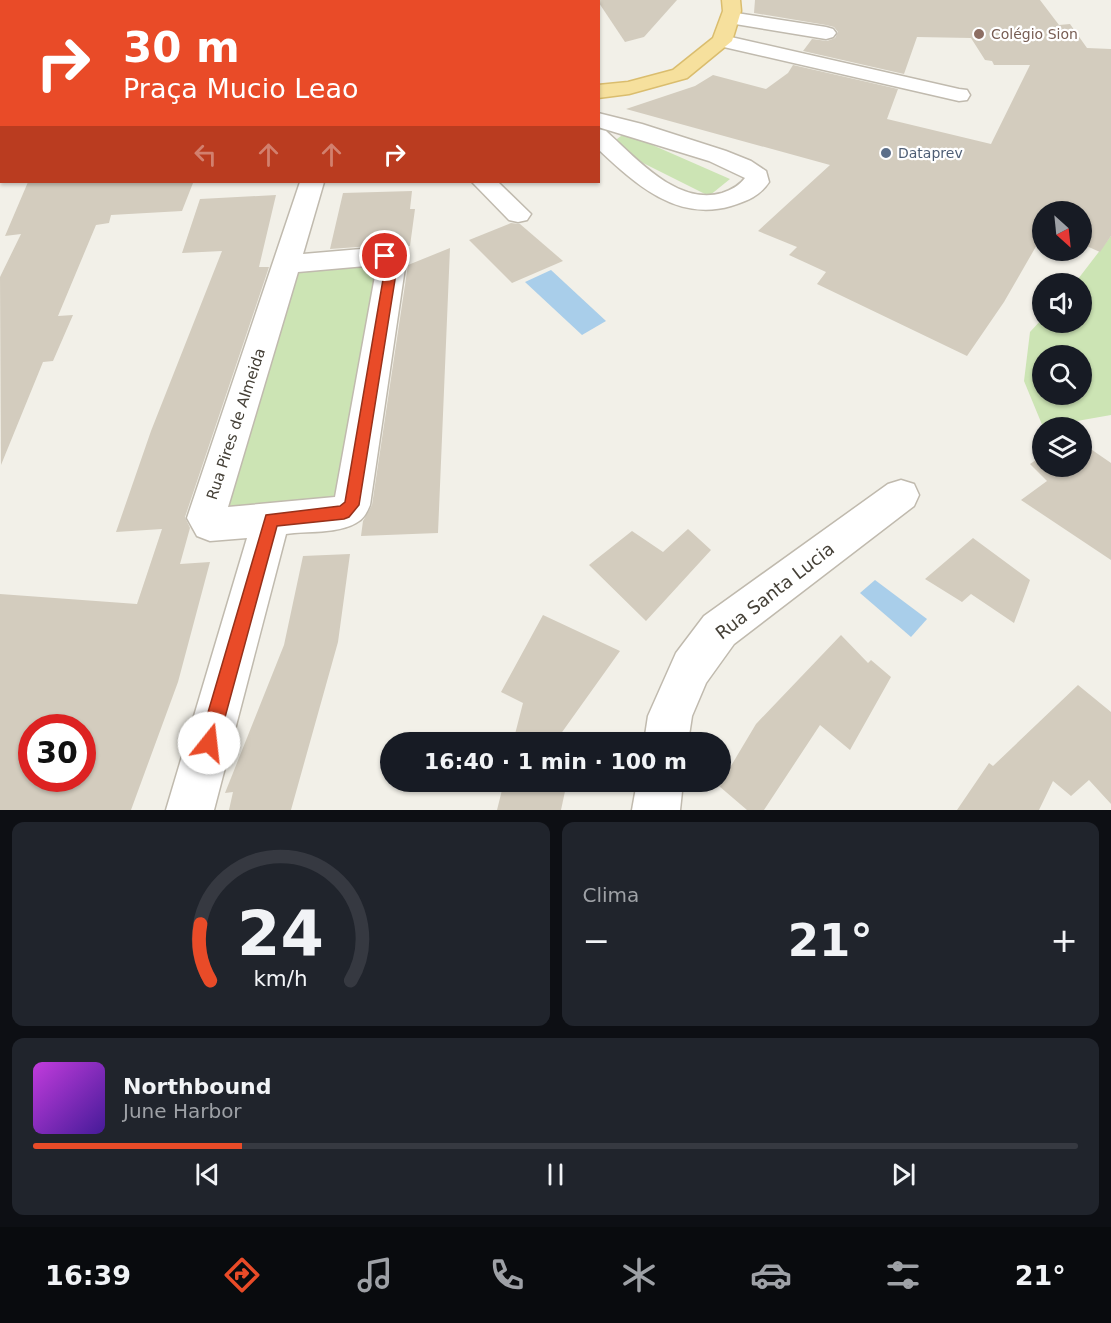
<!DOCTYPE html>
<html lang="pt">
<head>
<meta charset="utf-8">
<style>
	body { margin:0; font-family:"DejaVu Sans",sans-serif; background:#20242c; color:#f1f3f6; height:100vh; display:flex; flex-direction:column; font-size:22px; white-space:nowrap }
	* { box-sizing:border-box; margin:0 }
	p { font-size:20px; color:#9ea1a6 }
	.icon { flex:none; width:33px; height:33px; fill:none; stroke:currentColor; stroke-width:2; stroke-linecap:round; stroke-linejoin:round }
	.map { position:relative; height:810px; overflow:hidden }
	.panel { display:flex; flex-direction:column; gap:12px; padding:12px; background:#0d0f14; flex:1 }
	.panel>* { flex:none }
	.top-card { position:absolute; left:0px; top:0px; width:600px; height:183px; box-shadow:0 2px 4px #0004; background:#e94b28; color:#fff; overflow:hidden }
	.needle { width:39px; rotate:153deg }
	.buttons { position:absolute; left:1032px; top:201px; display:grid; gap:12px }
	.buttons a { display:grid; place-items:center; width:60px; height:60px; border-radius:50%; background:#171b24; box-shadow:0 2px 4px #0004; font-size:30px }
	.speed { position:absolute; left:18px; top:714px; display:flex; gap:12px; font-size:30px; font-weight:700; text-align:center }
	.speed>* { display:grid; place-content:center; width:78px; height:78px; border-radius:50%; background:#171b24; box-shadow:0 2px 4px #0004; line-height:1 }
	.speed .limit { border:9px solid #d22; background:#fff; color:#111 }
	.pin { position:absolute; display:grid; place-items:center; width:51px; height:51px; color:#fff; margin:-26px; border:3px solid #fff; border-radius:50%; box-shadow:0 2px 6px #0007 }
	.me { position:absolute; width:66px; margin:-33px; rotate:16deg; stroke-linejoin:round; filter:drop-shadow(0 0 4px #0008) }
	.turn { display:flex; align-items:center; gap:21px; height:126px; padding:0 24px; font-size:27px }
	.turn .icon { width:78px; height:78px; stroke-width:2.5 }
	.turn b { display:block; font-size:42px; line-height:51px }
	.lanes { display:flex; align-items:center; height:57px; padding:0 24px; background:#0003; justify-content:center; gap:30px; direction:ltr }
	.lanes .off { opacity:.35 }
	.big { font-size:45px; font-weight:700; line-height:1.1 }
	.panel .widget { flex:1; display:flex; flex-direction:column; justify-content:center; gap:9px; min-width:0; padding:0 21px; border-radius:12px; background:#20242c }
	.panel .dial { align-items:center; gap:0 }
	.dial svg { height:156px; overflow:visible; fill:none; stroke:#363941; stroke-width:7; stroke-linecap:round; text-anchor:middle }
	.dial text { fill:#f1f3f6; stroke:none }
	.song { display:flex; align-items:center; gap:18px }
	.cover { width:72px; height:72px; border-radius:9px; background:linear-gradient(135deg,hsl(290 70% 55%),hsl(260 70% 35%)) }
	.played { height:6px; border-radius:3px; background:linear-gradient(90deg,#e94b28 20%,#363941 20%) }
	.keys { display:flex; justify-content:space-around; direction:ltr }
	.heat { display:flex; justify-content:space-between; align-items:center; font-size:33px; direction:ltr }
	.panel .tiles { flex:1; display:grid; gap:12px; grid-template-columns:1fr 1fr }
	.widget:last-child { grid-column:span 2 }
	.trip { position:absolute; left:380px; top:732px; width:351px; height:60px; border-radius:30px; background:#171b24; box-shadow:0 2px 4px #0004; font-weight:700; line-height:60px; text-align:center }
	.dock { display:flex; height:96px; justify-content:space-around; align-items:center; background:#090b0e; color:#9ea1a6 }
	.dock .icon { width:42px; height:42px }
	.dock .on { color:#e94b28 }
	.dock b { font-size:27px; color:#f1f3f6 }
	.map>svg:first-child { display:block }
	.green { fill:#cce4b4; fill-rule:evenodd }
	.water { fill:#a9ceea }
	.building { fill:#d3ccbe; fill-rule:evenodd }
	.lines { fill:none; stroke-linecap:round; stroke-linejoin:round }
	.minor-casing { stroke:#c0baae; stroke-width:3 }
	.major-casing { stroke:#dabd6e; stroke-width:3 }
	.minor { fill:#fff; fill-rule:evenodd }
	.major { fill:#f6e09d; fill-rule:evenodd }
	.route { fill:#e94b28; stroke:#97311a; stroke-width:1.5 }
	.education-dot { fill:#8d6e63; stroke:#fff; stroke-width:2 }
	.service-dot { fill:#5c6f8a; stroke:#fff; stroke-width:2 }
	.labels { text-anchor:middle; stroke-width:4.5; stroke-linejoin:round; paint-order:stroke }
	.far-education-label { font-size:14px; fill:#785e54; stroke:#fff; text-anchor:start }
	.far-service-label { font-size:14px; fill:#4e5e75; stroke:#fff; text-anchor:start }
	.street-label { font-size:15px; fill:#454037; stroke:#fff }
	.near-street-label { font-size:18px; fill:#454037; stroke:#fff }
</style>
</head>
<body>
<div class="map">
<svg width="1111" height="810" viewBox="0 0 1111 810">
	<rect width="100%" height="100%" fill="#f2f0e8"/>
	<g class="green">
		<polygon points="625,133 730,179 709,196 631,157 613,142"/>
		<path d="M1111,236V415L1043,427L1024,381L1030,332L1042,319V322H1082V284L1075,283ZM1042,356H1082V394H1042Z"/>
		<polygon points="387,264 344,521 211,529 280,269"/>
	</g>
	<g class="water">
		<polygon points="551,270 606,321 582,335 525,282"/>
		<polygon points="875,580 927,619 911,637 860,593"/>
	</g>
	<g class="building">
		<polygon points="597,0 677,0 644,37 625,42"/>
		<polygon points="755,0 1040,0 1059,25 1070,24 1087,48 1111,49 1111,236 1100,252 1082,244 1082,212 1042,212 1042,236 1004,302 967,356 817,284 826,272 789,255 797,247 758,231 830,165 626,109 695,86 713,75 766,89 788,73 793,65 898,89 887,119 991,144 1030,65 994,65 992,61 985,60 971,38 917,37 904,74 803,51 812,39 827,41 835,38 838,32 834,27 826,25 754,13"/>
		<polygon points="28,182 193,183 182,211 111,215 109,223 96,225 58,316 73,315 53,361 43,362 1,465 0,277 21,234 5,236"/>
		<polygon points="412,191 410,209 415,209 410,246 385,245 330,249 343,193"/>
		<path d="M276,195L259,267H269L185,517L190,528L180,564L210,562L178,682L131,810H0V594L137,604L162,529L116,532L151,431L222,251L182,253L200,199ZM32,728H82V778H32Z"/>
		<polygon points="511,223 520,224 563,261 512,283 469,240"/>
		<polygon points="450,248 438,533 361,536 363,521 372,505 408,265"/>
		<polygon points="1082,443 1111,463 1111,560 1021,500 1047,481 1030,464 1042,456 1042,466 1082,466"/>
		<polygon points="688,529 711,550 646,621 589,565 632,531 663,552"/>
		<polygon points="973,538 1030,580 1014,623 971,594 962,602 925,579"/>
		<polygon points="350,554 338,642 291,810 229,810 233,792 225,793 284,645 303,556"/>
		<polygon points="543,615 620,651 555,742 513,742 523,703 501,692"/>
		<polygon points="841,635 868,663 871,660 891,677 850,750 820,725 764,810 747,810 719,786 756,724"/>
		<polygon points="1078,685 1111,712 1111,804 1089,780 1071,796 1053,781 1039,810 957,810 989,763 993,766"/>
		<polygon points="504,782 567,782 561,810 497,810"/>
	</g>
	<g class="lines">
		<g class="minor-casing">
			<g id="minor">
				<polygon points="0,0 18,0 2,2 2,6"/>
				<polygon points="229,0 247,0 248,2 230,2"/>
				<polygon points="730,12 826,27 833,29 836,33 833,37 826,39 723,22 721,18 723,14"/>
				<polygon points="2,21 2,44 0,45 0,22"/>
				<polygon points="722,35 959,89 967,90 970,95 967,100 959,101 715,45 712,41 715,37"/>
				<path d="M598,113L642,124L726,151L751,161L766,171L769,182C760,196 747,201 731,206C677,222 635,184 598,149V129L606,131C636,158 677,206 722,193C731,190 739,186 745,178L709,161L598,127Z"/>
				<polygon points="0,146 2,146 0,164"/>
				<path d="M300,182H324L303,254L385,247L395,250L406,261L370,505C367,512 364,519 356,523C337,534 307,531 286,534L214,810H166L247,538L210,541L197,536L187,518ZM377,265L335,497L228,507L298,272Z"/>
				<polygon points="472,182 498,182 531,214 527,220 518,222 509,220"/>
				<polygon points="901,480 914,484 919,495 914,506 734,644 706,683 692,716 688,742 644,742 648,716 676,653 704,616 888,484"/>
				<polygon points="637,782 683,782 680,810 632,810"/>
			</g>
		</g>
		<g class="major-casing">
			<g id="major">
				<polygon points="722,0 740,0 741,11 732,41 687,78 629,94 598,98 598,85 628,82 673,70 713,38 723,11"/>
				<polygon points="2,127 2,142 0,142 0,128"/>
			</g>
		</g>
		<use href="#minor" class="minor"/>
		<use href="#major" class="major"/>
	</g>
	<polygon class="route" points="385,253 398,261 359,505 349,517 344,519 277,526 218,743 215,750 209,752 202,750 199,743 266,515 340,506 345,502 386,262 380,256"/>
	<circle class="education-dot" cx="979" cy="34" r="6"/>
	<circle class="service-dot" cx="886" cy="153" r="6"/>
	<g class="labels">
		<g class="far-education-label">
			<text x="991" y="39">Colégio Sion</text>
		</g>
		<g class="far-service-label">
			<text x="898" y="158">Dataprev</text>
		</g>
		<g class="street-label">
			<text transform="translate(236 424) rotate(-72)" y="5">Rua Pires de Almeida</text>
		</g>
		<g class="near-street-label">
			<text transform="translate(775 591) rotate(-38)" y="6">Rua Santa Lucia</text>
		</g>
	</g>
</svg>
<div class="buttons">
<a><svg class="needle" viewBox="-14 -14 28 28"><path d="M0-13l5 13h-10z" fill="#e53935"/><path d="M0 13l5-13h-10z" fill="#9ea1a6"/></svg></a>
<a><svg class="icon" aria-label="sound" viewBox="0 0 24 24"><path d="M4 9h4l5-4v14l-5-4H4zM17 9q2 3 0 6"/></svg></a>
<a><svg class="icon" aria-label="search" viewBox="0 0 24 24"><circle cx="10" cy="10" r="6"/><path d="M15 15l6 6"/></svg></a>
<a><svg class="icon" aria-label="layers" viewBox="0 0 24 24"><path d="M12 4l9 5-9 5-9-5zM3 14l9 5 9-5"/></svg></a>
</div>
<div class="speed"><div class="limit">30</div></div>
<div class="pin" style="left:385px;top:256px;background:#d93025"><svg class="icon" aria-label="arrive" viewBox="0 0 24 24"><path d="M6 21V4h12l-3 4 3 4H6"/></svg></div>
<svg class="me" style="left:209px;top:743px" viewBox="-20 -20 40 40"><circle r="19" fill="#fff"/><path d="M0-13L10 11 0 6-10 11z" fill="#e94b28"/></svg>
<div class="trip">16:40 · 1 min · 100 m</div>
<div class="top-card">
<div class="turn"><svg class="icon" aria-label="right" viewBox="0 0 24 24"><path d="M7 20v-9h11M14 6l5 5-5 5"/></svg><div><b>30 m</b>Praça Mucio Leao</div></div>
<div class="lanes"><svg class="icon off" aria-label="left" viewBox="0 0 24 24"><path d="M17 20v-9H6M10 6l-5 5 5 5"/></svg><svg class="icon off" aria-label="ahead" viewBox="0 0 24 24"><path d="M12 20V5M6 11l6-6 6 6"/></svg><svg class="icon off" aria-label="ahead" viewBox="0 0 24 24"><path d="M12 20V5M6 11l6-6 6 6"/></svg><svg class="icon" aria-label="right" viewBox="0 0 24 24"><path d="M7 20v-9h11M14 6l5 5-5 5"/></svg></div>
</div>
</div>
<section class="panel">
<div class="tiles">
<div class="widget dial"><svg viewBox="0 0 100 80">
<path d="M14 69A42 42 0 1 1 86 69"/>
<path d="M14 69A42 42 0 0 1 9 40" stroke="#e94b28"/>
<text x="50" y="56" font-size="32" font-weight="700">24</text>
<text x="50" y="72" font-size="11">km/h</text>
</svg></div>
<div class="widget"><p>Clima</p>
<div class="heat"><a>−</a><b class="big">21°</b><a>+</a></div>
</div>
<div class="widget">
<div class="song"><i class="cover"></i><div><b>Northbound</b><p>June Harbor</p></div></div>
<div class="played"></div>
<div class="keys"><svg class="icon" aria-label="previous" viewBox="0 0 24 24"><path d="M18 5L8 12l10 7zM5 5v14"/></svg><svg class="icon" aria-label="pause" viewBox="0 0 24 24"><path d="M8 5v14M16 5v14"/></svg><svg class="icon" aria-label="next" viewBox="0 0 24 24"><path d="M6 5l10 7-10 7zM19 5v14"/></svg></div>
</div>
</div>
</section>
<nav class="dock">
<b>16:39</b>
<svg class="icon on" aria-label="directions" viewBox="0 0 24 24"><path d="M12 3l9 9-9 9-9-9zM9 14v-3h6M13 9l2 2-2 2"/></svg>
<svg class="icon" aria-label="music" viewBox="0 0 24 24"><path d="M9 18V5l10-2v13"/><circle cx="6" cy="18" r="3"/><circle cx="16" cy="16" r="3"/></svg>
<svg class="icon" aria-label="phone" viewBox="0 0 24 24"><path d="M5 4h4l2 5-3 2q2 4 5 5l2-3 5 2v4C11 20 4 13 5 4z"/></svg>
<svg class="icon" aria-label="climate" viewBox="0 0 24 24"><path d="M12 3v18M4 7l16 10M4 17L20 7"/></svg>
<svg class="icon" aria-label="car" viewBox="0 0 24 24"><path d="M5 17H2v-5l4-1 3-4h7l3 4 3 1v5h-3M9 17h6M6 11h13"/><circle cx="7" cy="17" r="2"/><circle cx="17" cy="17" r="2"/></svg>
<svg class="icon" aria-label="filters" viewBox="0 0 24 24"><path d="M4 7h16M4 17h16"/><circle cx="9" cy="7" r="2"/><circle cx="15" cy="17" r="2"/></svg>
<b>21°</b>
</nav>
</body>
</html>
